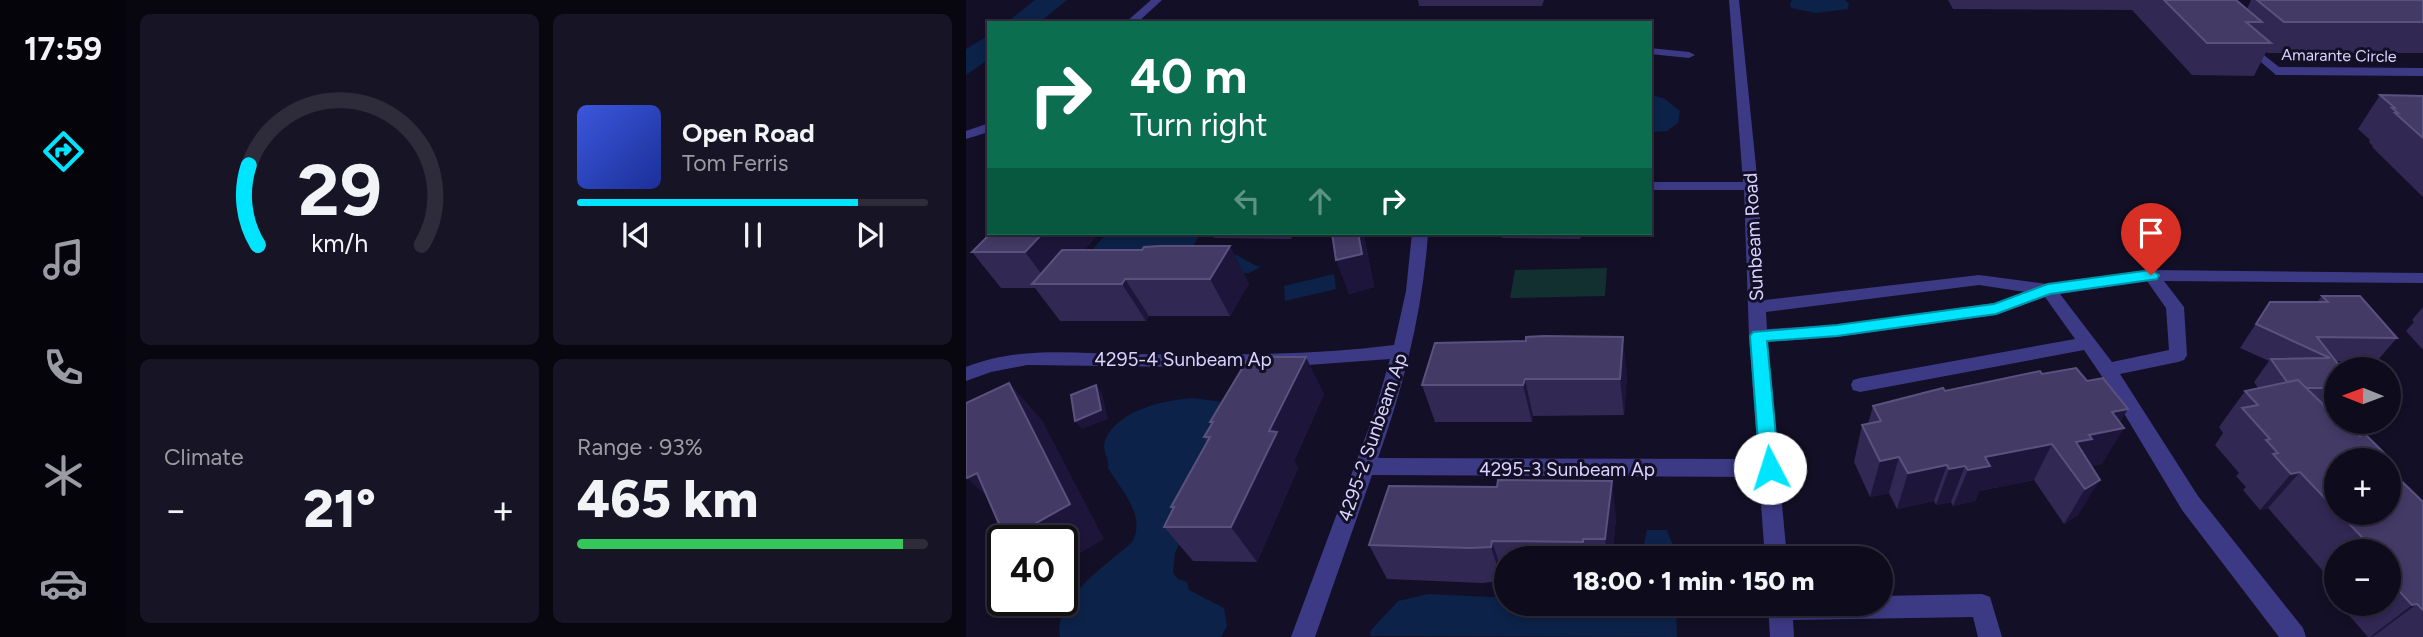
<!DOCTYPE html>
<html lang="en">
<head>
<meta charset="utf-8">
<style>
	body { margin:0; font-family:Figtree,sans-serif; background:#171425; color:#f1f3f6; height:100vh; display:flex; flex-direction:column; font-size:26px; white-space:nowrap }
	* { box-sizing:border-box; margin:0 }
	p { font-size:23px; color:#9b9ba3 }
	.icon { flex:none; width:38px; height:38px; fill:none; stroke:currentColor; stroke-width:2; stroke-linecap:round; stroke-linejoin:round }
	.map { position:relative; flex:1; overflow:hidden }
	.details { display:flex; flex-direction:column; gap:14px; padding:14px; background:#08060f; width:840px }
	.details>* { flex:none }
	.guide { position:absolute; left:21px; top:21px; width:665px; height:214px; border-radius:0px; box-shadow:0 4px 10px #0003,0 0 0 2px #2e2b3b; background:#0b6e4f; color:#fff; overflow:hidden }
	.needle { width:46px; rotate:271deg }
	.buttons { position:absolute; left:1358px; top:357px; display:grid; gap:14px }
	.buttons a { display:grid; place-items:center; width:77px; height:77px; border-radius:50%; background:#0e0b1c; box-shadow:0 4px 10px #0003,0 0 0 2px #2e2b3b; font-size:35px }
	.speed { position:absolute; left:21px; top:525px; display:flex; gap:14px; font-size:35px; font-weight:700; text-align:center }
	.speed>* { display:grid; place-content:center; width:91px; height:91px; border-radius:50%; background:#0e0b1c; box-shadow:0 4px 10px #0003,0 0 0 2px #2e2b3b; line-height:1 }
	.speed .limit { border:4px solid #111; border-radius:10px; background:#fff; color:#111 }
	.pin { position:absolute; display:grid; place-items:center; width:60px; height:60px; color:#fff; margin:-72px -30px; border-radius:50% 50% 50% 0; rotate:-45deg; box-shadow:0 0 7px #0007 }
	.pin .icon { rotate:45deg }
	.me { position:absolute; width:77px; margin:-38px; rotate:355deg; stroke-linejoin:round; filter:drop-shadow(0 0 5px #0008) }
	.turn { display:flex; align-items:center; gap:24px; height:147px; padding:0 28px; font-size:32px }
	.turn .icon { width:91px; height:91px; stroke-width:2.5 }
	.turn b { display:block; font-size:49px; line-height:60px }
	.lanes { display:flex; align-items:center; height:66px; padding:0 28px; background:#0003; justify-content:center; gap:35px; direction:ltr }
	.lanes .off { opacity:.35 }
	.big { font-size:52px; font-weight:800; line-height:1.1 }
	.details .tile { flex:1; display:flex; flex-direction:column; justify-content:center; gap:10px; min-width:0; padding:0 24px; border-radius:10px; background:#171425 }
	.details .dial { align-items:center; gap:0 }
	.dial svg { height:182px; overflow:visible; fill:none; stroke:#2e2b3b; stroke-width:7; stroke-linecap:round; text-anchor:middle }
	.dial text { fill:#f1f3f6; stroke:none }
	.song { display:flex; align-items:center; gap:21px }
	.cover { width:84px; height:84px; border-radius:10px; background:linear-gradient(135deg,hsl(230 70% 55%),hsl(230 70% 35%)) }
	.played { height:7px; border-radius:4px; background:linear-gradient(90deg,#00e5ff 80%,#2e2b3b 80%) }
	.keys { display:flex; justify-content:space-around; direction:ltr }
	.heat { display:flex; justify-content:space-between; align-items:center; font-size:38px; direction:ltr }
	.charge { height:10px; border-radius:5px; background:linear-gradient(90deg,#34c759 93%,#2e2b3b 0) }
	.details .tiles { flex:1; display:grid; gap:14px; grid-template-columns:repeat(2,1fr) }
	.trip { position:absolute; left:528px; top:546px; width:399px; height:70px; border-radius:35px; background:#0e0b1c; box-shadow:0 4px 10px #0003,0 0 0 2px #2e2b3b; font-weight:800; line-height:70px; text-align:center }
	main { display:flex; flex:1; min-height:0 }
	.menu { display:flex; flex-direction:column; width:126px; justify-content:space-around; align-items:center; background:#06040b; color:#9b9ba3 }
	.menu .icon { width:49px; height:49px }
	.menu .current { color:#00e5ff }
	.menu b { font-size:32px; color:#f1f3f6 }
	.map>svg:first-child { display:block }
	.green { fill:#12302f }
	.water { fill:#0c2248 }
	.lines { fill:none; stroke-linecap:round; stroke-linejoin:round }
	.minor { fill:#3d3a85; fill-rule:evenodd }
	.wall { fill:#312854 }
	.shaded-wall { fill:#1d163a }
	.building { fill:#433a66; stroke:#5a527e; stroke-width:2 }
	.route { fill:#00e5ff; stroke:#0095a6; stroke-width:2 }
	.labels { text-anchor:middle; stroke-width:6; stroke-linejoin:round; paint-order:stroke }
	.far-street-label { font-size:16px; fill:#d9d4ff; stroke:#130f26 }
	.street-label { font-size:19px; fill:#d9d4ff; stroke:#130f26 }
</style>
</head>
<body>
<main>
<nav class="menu">
<b>17:59</b>
<svg class="icon current" aria-label="directions" viewBox="0 0 24 24"><path d="M12 3l9 9-9 9-9-9zM9 14v-3h6M13 9l2 2-2 2"/></svg>
<svg class="icon" aria-label="music" viewBox="0 0 24 24"><path d="M9 18V5l10-2v13"/><circle cx="6" cy="18" r="3"/><circle cx="16" cy="16" r="3"/></svg>
<svg class="icon" aria-label="phone" viewBox="0 0 24 24"><path d="M5 4h4l2 5-3 2q2 4 5 5l2-3 5 2v4C11 20 4 13 5 4z"/></svg>
<svg class="icon" aria-label="climate" viewBox="0 0 24 24"><path d="M12 3v18M4 7l16 10M4 17L20 7"/></svg>
<svg class="icon" aria-label="car" viewBox="0 0 24 24"><path d="M5 17H2v-5l4-1 3-4h7l3 4 3 1v5h-3M9 17h6M6 11h13"/><circle cx="7" cy="17" r="2"/><circle cx="17" cy="17" r="2"/></svg>
</nav>
<section class="details">
<div class="tiles">
<div class="tile dial"><svg viewBox="0 0 100 80">
<path d="M14 69A42 42 0 1 1 86 69"/>
<path d="M14 69A42 42 0 0 1 10 34" stroke="#00e5ff"/>
<text x="50" y="56" font-size="32" font-weight="700">29</text>
<text x="50" y="72" font-size="11">km/h</text>
</svg></div>
<div class="tile">
<div class="song"><i class="cover"></i><div><b>Open Road</b><p>Tom Ferris</p></div></div>
<div class="played"></div>
<div class="keys"><svg class="icon" aria-label="previous" viewBox="0 0 24 24"><path d="M18 5L8 12l10 7zM5 5v14"/></svg><svg class="icon" aria-label="pause" viewBox="0 0 24 24"><path d="M8 5v14M16 5v14"/></svg><svg class="icon" aria-label="next" viewBox="0 0 24 24"><path d="M6 5l10 7-10 7zM19 5v14"/></svg></div>
</div>
<div class="tile"><p>Climate</p>
<div class="heat"><a>−</a><b class="big">21°</b><a>+</a></div>
</div>
<div class="tile"><p>Range · 93%</p><b class="big">465 km</b><div class="charge"></div></div>
</div>
</section>
<div class="map">
<svg width="1457" height="637" viewBox="0 0 1457 637">
	<rect width="100%" height="100%" fill="#130f26"/>
	<polygon class="green" points="641,268 639,296 544,298 549,270"/>
	<g class="water">
		<polygon points="69,0 101,0 73,23 40,23"/>
		<polygon points="827,0 879,0 883,4 882,9 850,13 825,8 824,3"/>
		<polygon points="23,35 23,59 0,75 0,49"/>
		<polygon points="684,94 699,99 714,111 712,123 701,131 684,132"/>
		<path d="M141,233H235L228,244C238,254 255,248 268,254C278,258 284,264 295,267L283,273L160,279L125,251Z"/>
		<polygon points="368,274 370,289 319,301 318,286"/>
		<path d="M227,398L265,403L270,417L209,553L207,573L212,579L221,582L223,590L258,608L261,626L255,637H94C86,600 141,565 166,542C181,516 155,490 142,468C144,458 135,451 139,441C150,410 199,400 227,398Z"/>
		<polygon points="681,530 701,530 708,548 708,558 675,558"/>
		<polygon points="462,594 525,597 541,596 541,604 710,604 711,637 404,636 405,630 432,601"/>
	</g>
	<g class="lines">
		<g class="minor">
			<polygon points="185,0 196,0 171,23 159,23"/>
			<path d="M763,0H773L792,186L799,300L1013,275L1082,284L1185,270L1457,273V283L1198,281L1218,307L1221,355L1218,360L1212,362L1154,374L1232,496L1337,628L1340,637H1313L1216,510L1135,375L1118,350L894,392L887,390L885,385L887,380L894,378L1109,339L1079,297L1030,315L871,337L801,342L821,558H799L793,477L406,475L349,637H325L408,414L424,359L300,368L61,365L25,372L0,381V367C56,345 110,354 168,354C255,355 342,356 428,345L440,291L446,233H462C457,310 438,385 412,458L792,459L783,336L778,190H684V182H777ZM1181,281L1200,308L1203,350L1146,362L1094,294ZM1013,285L1059,292L1028,303L871,325L801,329L800,312Z"/>
			<polygon points="1279,40 1313,67 1457,68 1457,76 1310,75 1275,45 1273,43"/>
			<polygon points="684,48 723,52 729,55 723,58 684,54"/>
			<polygon points="23,123 23,132 0,139 0,131"/>
			<polygon points="1016,594 1024,597 1036,637 1012,637 1007,617 827,620 828,637 804,637 802,604 915,604 915,596"/>
		</g>
	</g>
	<g class="wall">
		<polygon points="452,0 578,0 576,6 453,6"/>
		<polygon points="982,0 1270,0 1281,9 1285,0 1457,0 1457,53 1302,53 1300,52 1288,76 1226,75 1166,10 987,9"/>
		<polygon points="1414,95 1457,96 1457,197 1406,147 1407,146 1403,142 1404,140 1392,129"/>
		<polygon points="684,174 687,174 688,210 686,236 615,237 614,239 536,238 535,233 684,233"/>
		<polygon points="25,233 133,233 118,250 283,283 264,316 183,316 180,321 94,321 69,288 35,288 6,252"/>
		<polygon points="245,233 400,233 398,236 408,287 383,294 366,237 326,237 325,239 248,238"/>
		<polygon points="1356,296 1431,338 1410,362 1370,361 1370,411 1364,412 1370,422 1394,436 1419,454 1413,459 1370,460 1370,513 1423,513 1457,502 1457,637 1402,637 1381,613 1388,607 1385,604 1423,604 1423,551 1370,551 1370,586 1302,508 1294,510 1277,490 1280,487 1270,476 1273,473 1249,445 1257,433 1253,427 1279,391 1292,388 1288,382 1303,361 1274,348 1304,302 1351,302"/>
		<polygon points="1457,307 1457,350 1440,331 1448,322 1446,320"/>
		<polygon points="469,343 661,374 658,415 567,416 566,422 469,422 456,385"/>
		<polygon points="1076,374 1154,422 1136,464 1126,466 1112,515 1098,524 1068,480 1013,491 1009,501 987,506 985,502 970,505 968,501 931,509 923,493 904,497 888,462 896,425 902,424 907,406 979,391"/>
		<polygon points="358,394 328,461 332,468 291,562 227,561 198,527 207,509 205,507 241,442 238,437 246,424 244,422"/>
		<polygon points="650,517 646,558 541,558 541,575 537,575 536,581 516,583 421,579 403,545"/>
	</g>
	<g class="shaded-wall">
		<polygon points="687,174 688,210 686,236 684,200"/>
		<polygon points="77,233 133,233 90,284 83,284 59,252"/>
		<polygon points="392,233 400,233 398,236 408,287 383,294 370,260"/>
		<polygon points="264,246 283,283 264,316 244,279"/>
		<polygon points="159,279 183,316 180,321 156,284"/>
		<polygon points="657,337 661,374 658,415 654,379"/>
		<polygon points="340,357 358,394 328,461 332,468 291,562 265,527 303,431"/>
		<polygon points="559,379 567,416 566,422 557,385"/>
		<polygon points="43,383 76,420 138,539 96,564 96,541 41,541 40,540"/>
		<polygon points="130,385 136,393 142,419 116,429 109,421"/>
		<polygon points="1162,409 1150,429 1158,428 1136,464 1108,470 1110,442 1123,435 1146,412"/>
		<polygon points="1086,444 1068,480 1013,491 1009,501 987,506 1002,470 1019,457"/>
		<polygon points="933,457 923,493 904,497 914,461"/>
		<polygon points="981,465 968,501 931,509 942,473"/>
		<polygon points="999,466 985,502 970,505 983,469"/>
		<polygon points="1334,472 1302,508 1294,510 1325,474"/>
		<polygon points="11,473 39,514 1,478"/>
		<polygon points="1134,480 1112,515 1098,524 1119,489"/>
		<polygon points="646,481 650,517 646,558 642,558 639,539"/>
		<polygon points="617,539 621,558 620,558 617,542"/>
		<polygon points="526,541 537,575 536,581 525,547"/>
		<polygon points="1451,604 1408,636 1404,637 1446,605"/>
	</g>
	<g class="building">
		<polygon points="1198,0 1270,0 1296,22 1280,22 1305,43 1241,43"/>
		<polygon points="1291,0 1457,0 1457,22 1318,22"/>
		<polygon points="1414,95 1457,96 1457,138 1429,113 1432,113 1426,108 1429,108"/>
		<polygon points="684,174 687,174 684,200"/>
		<polygon points="25,233 77,233 59,252 6,252"/>
		<polygon points="366,233 392,233 396,254 370,260"/>
		<polygon points="194,246 264,246 244,279 159,279 156,284 66,284 96,250 176,250 178,247"/>
		<polygon points="1356,296 1394,296 1431,338 1351,337 1376,369 1370,369 1370,388 1340,388 1332,380 1321,382 1305,359 1364,358 1290,324 1304,302 1362,302"/>
		<polygon points="578,336 657,337 654,379 559,379 557,385 456,385 469,343 560,341 560,337"/>
		<polygon points="283,357 340,357 303,431 311,432 265,527 198,527 208,507 205,507 244,437 238,437 247,422 244,422"/>
		<polygon points="1110,368 1121,381 1137,378 1162,409 1146,412 1158,428 1123,435 1126,439 1110,442 1134,480 1119,489 1086,444 1019,457 1024,466 1002,470 999,466 983,469 981,465 942,473 933,457 914,461 896,425 915,421 907,406 977,388 979,391 1074,371 1076,374"/>
		<polygon points="1332,380 1370,417 1370,422 1379,422 1394,436 1399,434 1419,454 1409,456 1414,460 1370,460 1370,510 1334,472 1325,474 1307,454 1312,453 1300,440 1304,439 1276,408 1292,405 1279,391"/>
		<polygon points="43,383 104,504 40,540 11,473 1,478 0,477 0,403"/>
		<polygon points="130,385 135,410 109,421 105,395"/>
		<polygon points="1423,469 1457,502 1457,610 1451,604 1446,605 1423,580 1423,579 1432,577 1423,567 1423,551 1409,551 1373,513 1423,513"/>
		<polygon points="532,480 646,481 639,539 617,539 617,542 526,541 525,547 504,548 403,545 423,486 531,487"/>
	</g>
	<polygon class="route" points="1185,270 1193,275 1191,279 1084,294 1030,314 871,336 801,341 813,468 810,474 804,476 797,474 794,468 784,336 787,332 871,325 1028,304 1082,284"/>
	<g class="labels">
		<g class="far-street-label">
			<text transform="translate(1373 55) rotate(1)" y="6">Amarante Circle</text>
		</g>
		<g class="street-label">
			<text transform="translate(787 237) rotate(-93)" y="7">Sunbeam Road</text>
			<text x="217" y="366">4295-4 Sunbeam Ap</text>
			<text transform="translate(406 437) rotate(-71)" y="7">4295-2 Sunbeam Ap</text>
			<text x="601" y="476">4295-3 Sunbeam Ap</text>
		</g>
	</g>
</svg>
<div class="buttons">
<a><svg class="needle" viewBox="-14 -14 28 28"><path d="M0-13l5 13h-10z" fill="#e53935"/><path d="M0 13l5-13h-10z" fill="#9b9ba3"/></svg></a>
<a>+</a>
<a>−</a>
</div>
<div class="speed"><div class="limit">40</div></div>
<div class="pin" style="left:1185px;top:275px;background:#d93025"><svg class="icon" aria-label="arrive" viewBox="0 0 24 24"><path d="M6 21V4h12l-3 4 3 4H6"/></svg></div>
<svg class="me" style="left:804px;top:468px" viewBox="-20 -20 40 40"><circle r="19" fill="#fff"/><path d="M0-13L10 11 0 6-10 11z" fill="#00e5ff"/></svg>
<div class="trip">18:00 · 1 min · 150 m</div>
<div class="guide">
<div class="turn"><svg class="icon" aria-label="right" viewBox="0 0 24 24"><path d="M7 20v-9h11M14 6l5 5-5 5"/></svg><div><b>40 m</b>Turn right</div></div>
<div class="lanes"><svg class="icon off" aria-label="left" viewBox="0 0 24 24"><path d="M17 20v-9H6M10 6l-5 5 5 5"/></svg><svg class="icon off" aria-label="ahead" viewBox="0 0 24 24"><path d="M12 20V5M6 11l6-6 6 6"/></svg><svg class="icon" aria-label="right" viewBox="0 0 24 24"><path d="M7 20v-9h11M14 6l5 5-5 5"/></svg></div>
</div>
</div>
</main>
</body>
</html>
